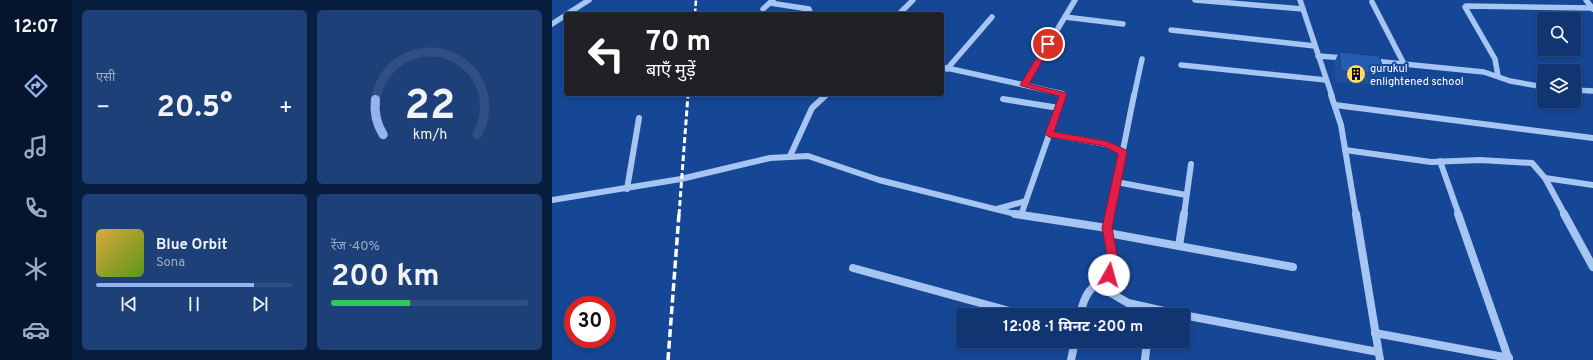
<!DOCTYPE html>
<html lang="hi">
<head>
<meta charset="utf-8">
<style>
	body { margin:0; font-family:Overpass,"Noto Sans Devanagari",sans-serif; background:#1e4078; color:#f1f3f6; height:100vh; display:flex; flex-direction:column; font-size:15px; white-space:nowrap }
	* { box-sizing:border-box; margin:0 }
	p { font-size:13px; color:#9cabc3 }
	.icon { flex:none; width:22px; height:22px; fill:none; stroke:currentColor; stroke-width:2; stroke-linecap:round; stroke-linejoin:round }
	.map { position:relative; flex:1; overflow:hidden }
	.side { display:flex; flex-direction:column; gap:10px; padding:10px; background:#091d3e; width:480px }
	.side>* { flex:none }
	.top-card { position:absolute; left:12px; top:12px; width:380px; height:84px; border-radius:4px; box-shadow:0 2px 6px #0003,0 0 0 1px #305083; background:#202124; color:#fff; overflow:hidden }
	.tools { position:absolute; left:985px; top:12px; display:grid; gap:8px }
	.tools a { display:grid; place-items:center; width:44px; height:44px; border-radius:4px; background:#103570; box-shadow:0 2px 6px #0003,0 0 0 1px #305083; font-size:20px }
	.speed { position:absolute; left:12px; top:296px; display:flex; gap:8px; font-size:20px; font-weight:700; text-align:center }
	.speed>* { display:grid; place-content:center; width:52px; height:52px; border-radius:50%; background:#103570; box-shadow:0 2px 6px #0003,0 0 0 1px #305083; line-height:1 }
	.speed .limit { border:6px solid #d22; background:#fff; color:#111 }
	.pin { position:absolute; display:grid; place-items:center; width:34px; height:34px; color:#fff; margin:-17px; border:2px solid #fff; border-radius:50%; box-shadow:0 1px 4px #0007 }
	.me { position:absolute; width:44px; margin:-22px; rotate:7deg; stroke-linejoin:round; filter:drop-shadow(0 0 3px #0008) }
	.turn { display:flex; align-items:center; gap:14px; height:84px; padding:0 16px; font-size:18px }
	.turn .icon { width:52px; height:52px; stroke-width:2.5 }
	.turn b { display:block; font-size:28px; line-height:34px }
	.big { font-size:30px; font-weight:700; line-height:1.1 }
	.side .card { flex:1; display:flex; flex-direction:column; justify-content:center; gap:6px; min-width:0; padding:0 14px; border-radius:6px; background:#1e4078 }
	.side .dial { align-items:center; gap:0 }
	.dial svg { height:104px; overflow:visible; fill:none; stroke:#305083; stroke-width:7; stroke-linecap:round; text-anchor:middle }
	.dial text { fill:#f1f3f6; stroke:none }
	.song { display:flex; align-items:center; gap:12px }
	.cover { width:48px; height:48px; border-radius:6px; background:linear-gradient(135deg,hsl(40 70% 55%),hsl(90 70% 35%)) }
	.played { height:4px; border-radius:2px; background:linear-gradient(90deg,#95b2f1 80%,#305083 80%) }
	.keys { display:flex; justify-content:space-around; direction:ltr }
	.heat { display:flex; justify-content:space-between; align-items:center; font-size:22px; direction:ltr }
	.charge { height:6px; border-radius:3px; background:linear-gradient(90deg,#34c759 40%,#305083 0) }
	.side .tiles { flex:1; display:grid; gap:10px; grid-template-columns:repeat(2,1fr) }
	.trip { position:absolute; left:404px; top:308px; width:234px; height:40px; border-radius:4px; background:#103570; box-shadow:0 2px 6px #0003,0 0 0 1px #305083; font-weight:700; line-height:40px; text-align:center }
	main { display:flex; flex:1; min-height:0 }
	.tabs { display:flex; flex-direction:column; width:72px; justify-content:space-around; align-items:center; background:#06152d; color:#9cabc3 }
	.tabs .icon { width:28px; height:28px }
	.tabs .selected { color:#95b2f1 }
	.tabs b { font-size:18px; color:#f1f3f6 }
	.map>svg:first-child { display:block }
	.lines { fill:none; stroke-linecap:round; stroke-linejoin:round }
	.minor-far2 { stroke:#a6c5f2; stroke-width:5.5 }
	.minor-far1 { stroke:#a6c5f2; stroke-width:6 }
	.minor { stroke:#a6c5f2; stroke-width:8 }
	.rail-far2 { stroke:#fff; stroke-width:2.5; stroke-dasharray:5.5 2.5; stroke-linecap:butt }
	.rail-far1 { stroke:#fff; stroke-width:3; stroke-dasharray:6 3; stroke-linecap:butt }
	.rail { stroke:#fff; stroke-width:3.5; stroke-dasharray:8 3.5; stroke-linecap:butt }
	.wall { fill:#1e509c }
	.building { fill:#235db5; stroke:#18417f }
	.route { fill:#e11d48; stroke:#92132f }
	.labels { text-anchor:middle; stroke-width:4; stroke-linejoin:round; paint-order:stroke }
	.poi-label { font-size:11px; fill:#fff; stroke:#154796; text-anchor:start }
</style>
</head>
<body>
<main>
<nav class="tabs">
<b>12:07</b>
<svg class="icon selected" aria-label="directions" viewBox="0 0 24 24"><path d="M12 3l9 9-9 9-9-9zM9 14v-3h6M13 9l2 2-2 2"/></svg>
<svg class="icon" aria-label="music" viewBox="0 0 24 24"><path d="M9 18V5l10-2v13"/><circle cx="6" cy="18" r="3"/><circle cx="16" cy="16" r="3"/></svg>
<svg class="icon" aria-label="phone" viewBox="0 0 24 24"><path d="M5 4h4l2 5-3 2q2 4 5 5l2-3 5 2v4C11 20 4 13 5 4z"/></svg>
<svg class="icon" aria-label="climate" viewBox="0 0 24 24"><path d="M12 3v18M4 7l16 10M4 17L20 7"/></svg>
<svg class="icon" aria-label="car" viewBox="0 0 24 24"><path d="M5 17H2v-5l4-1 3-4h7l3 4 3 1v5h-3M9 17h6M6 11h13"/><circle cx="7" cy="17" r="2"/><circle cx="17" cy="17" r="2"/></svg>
</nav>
<section class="side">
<div class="tiles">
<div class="card"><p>एसी</p>
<div class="heat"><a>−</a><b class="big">20.5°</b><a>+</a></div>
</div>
<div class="card dial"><svg viewBox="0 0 100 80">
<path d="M14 69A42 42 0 1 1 86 69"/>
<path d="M14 69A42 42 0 0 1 8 42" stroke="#95b2f1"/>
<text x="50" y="56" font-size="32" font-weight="700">22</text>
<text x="50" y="72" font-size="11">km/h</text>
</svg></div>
<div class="card">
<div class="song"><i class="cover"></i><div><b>Blue Orbit</b><p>Sona</p></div></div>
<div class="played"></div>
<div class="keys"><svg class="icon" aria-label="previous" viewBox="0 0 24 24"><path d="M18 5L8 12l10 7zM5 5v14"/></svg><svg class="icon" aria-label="pause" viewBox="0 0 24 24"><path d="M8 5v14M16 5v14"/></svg><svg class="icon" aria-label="next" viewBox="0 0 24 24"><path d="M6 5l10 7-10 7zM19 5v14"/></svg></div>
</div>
<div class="card"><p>रेंज · 40%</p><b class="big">200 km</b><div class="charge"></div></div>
</div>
</section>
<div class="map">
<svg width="1041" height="360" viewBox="0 0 1041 360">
	<rect width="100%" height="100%" fill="#154796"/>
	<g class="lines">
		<g class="minor-far2">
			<polyline points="643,0 751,9"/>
			<polyline points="748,0 780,96"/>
			<polyline points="1034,0 1041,9"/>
			<polyline points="820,2 852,64"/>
			<polyline points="218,3 257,9 258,12 255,14"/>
			<polyline points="211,9 221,0"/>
			<polyline points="348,13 361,0"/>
			<polyline points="15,14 37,0"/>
			<polyline points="513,17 571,24"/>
			<polyline points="0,24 14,15"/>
			<polyline points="619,30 763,46"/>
			<polyline points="766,56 793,58"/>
			<polyline points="821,61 932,72 958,81 992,87"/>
			<polyline points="629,65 774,80"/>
			<polyline points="390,67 472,85 523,0"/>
			<polyline points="395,69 440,17"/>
			<polyline points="946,76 943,59 913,7 914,6 1040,8"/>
			<polyline points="472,85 511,94 510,96"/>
			<polyline points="1022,90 1041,91"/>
			<polyline points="272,96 275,94"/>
			<polyline points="582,96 590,59"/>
		</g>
		<g class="minor-far1">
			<polyline points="779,95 789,125 804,215"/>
			<polyline points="451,99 507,108"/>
			<polyline points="783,105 1041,138"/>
			<polyline points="497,134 554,144 571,152"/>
			<polyline points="793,150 879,162 928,160 980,163 993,178 1013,215"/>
			<polyline points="238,156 260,108 274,95"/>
			<polyline points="888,161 907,215"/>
			<polyline points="993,178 1041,185"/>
			<polyline points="564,182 634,195"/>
			<polyline points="75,189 87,118"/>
			<polyline points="0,200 129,179 218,158 256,156 327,180 467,215"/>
			<polyline points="445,209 474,201"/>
			<polyline points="469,215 511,95"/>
			<polyline points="558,215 582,95"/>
			<polyline points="632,215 639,164"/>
		</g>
		<g class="minor">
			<polyline points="463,214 555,228 560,254 557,275 559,293 576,303 630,315"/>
			<polyline points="804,214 828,360"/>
			<polyline points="906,214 957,360"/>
			<polyline points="1012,214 1041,267"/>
			<polyline points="555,228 558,214"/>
			<polyline points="556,233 741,267"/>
			<polyline points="627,246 632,214"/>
			<polyline points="301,268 472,315"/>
			<path d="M528,315C533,292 538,288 557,275"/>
			<polyline points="631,315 826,352"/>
			<polyline points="823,333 957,358"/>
			<polyline points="519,360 523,341"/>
			<polyline points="593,360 595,341"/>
		</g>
		<g class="rail-far2">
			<polyline points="143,14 144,0"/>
			<polyline points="136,96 136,94"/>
		</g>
		<polyline class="rail-far1" points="127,215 136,95"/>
		<polyline class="rail" points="116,360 127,214"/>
	</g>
	<g class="wall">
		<polygon points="695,0 714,0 714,1"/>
		<polygon points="787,52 833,74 828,85 784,82 782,63"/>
	</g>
	<polygon class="building" points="787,52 827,56 833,74 789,71"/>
	<polygon class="route" points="496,42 500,44 477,84 514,93 515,94 502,132 554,141 574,150 575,152 560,228 565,254 562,275 561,278 557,279 553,278 552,275 555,254 550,228 566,154 552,146 497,137 493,134 507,96 470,86 468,85 493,44"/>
	<defs>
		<g id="building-disc" transform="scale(1)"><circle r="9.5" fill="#ffda67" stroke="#154796"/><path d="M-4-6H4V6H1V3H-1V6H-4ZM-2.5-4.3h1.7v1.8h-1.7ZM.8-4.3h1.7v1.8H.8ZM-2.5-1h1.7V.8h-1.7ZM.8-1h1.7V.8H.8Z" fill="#111"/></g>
	</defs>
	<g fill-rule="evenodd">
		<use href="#building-disc" x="804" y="74"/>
	</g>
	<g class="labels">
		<g class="poi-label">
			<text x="818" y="72">gurukul<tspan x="818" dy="13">enlightened school</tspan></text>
		</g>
	</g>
</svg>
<div class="tools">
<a><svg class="icon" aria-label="search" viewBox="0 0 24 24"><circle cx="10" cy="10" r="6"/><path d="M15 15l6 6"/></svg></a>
<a><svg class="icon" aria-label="layers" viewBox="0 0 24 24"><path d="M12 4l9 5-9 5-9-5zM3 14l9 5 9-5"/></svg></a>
</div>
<div class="speed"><div class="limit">30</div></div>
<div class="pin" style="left:496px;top:44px;background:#d93025"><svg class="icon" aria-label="arrive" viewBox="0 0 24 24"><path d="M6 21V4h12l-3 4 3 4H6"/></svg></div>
<svg class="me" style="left:557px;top:275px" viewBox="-20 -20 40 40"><circle r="19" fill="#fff"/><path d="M0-13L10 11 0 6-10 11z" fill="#e11d48"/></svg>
<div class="trip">12:08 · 1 मिनट · 200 m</div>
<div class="top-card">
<div class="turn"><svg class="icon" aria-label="left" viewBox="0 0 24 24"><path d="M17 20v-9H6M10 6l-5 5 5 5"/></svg><div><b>70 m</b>बाएँ मुड़ें</div></div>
</div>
</div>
</main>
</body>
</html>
